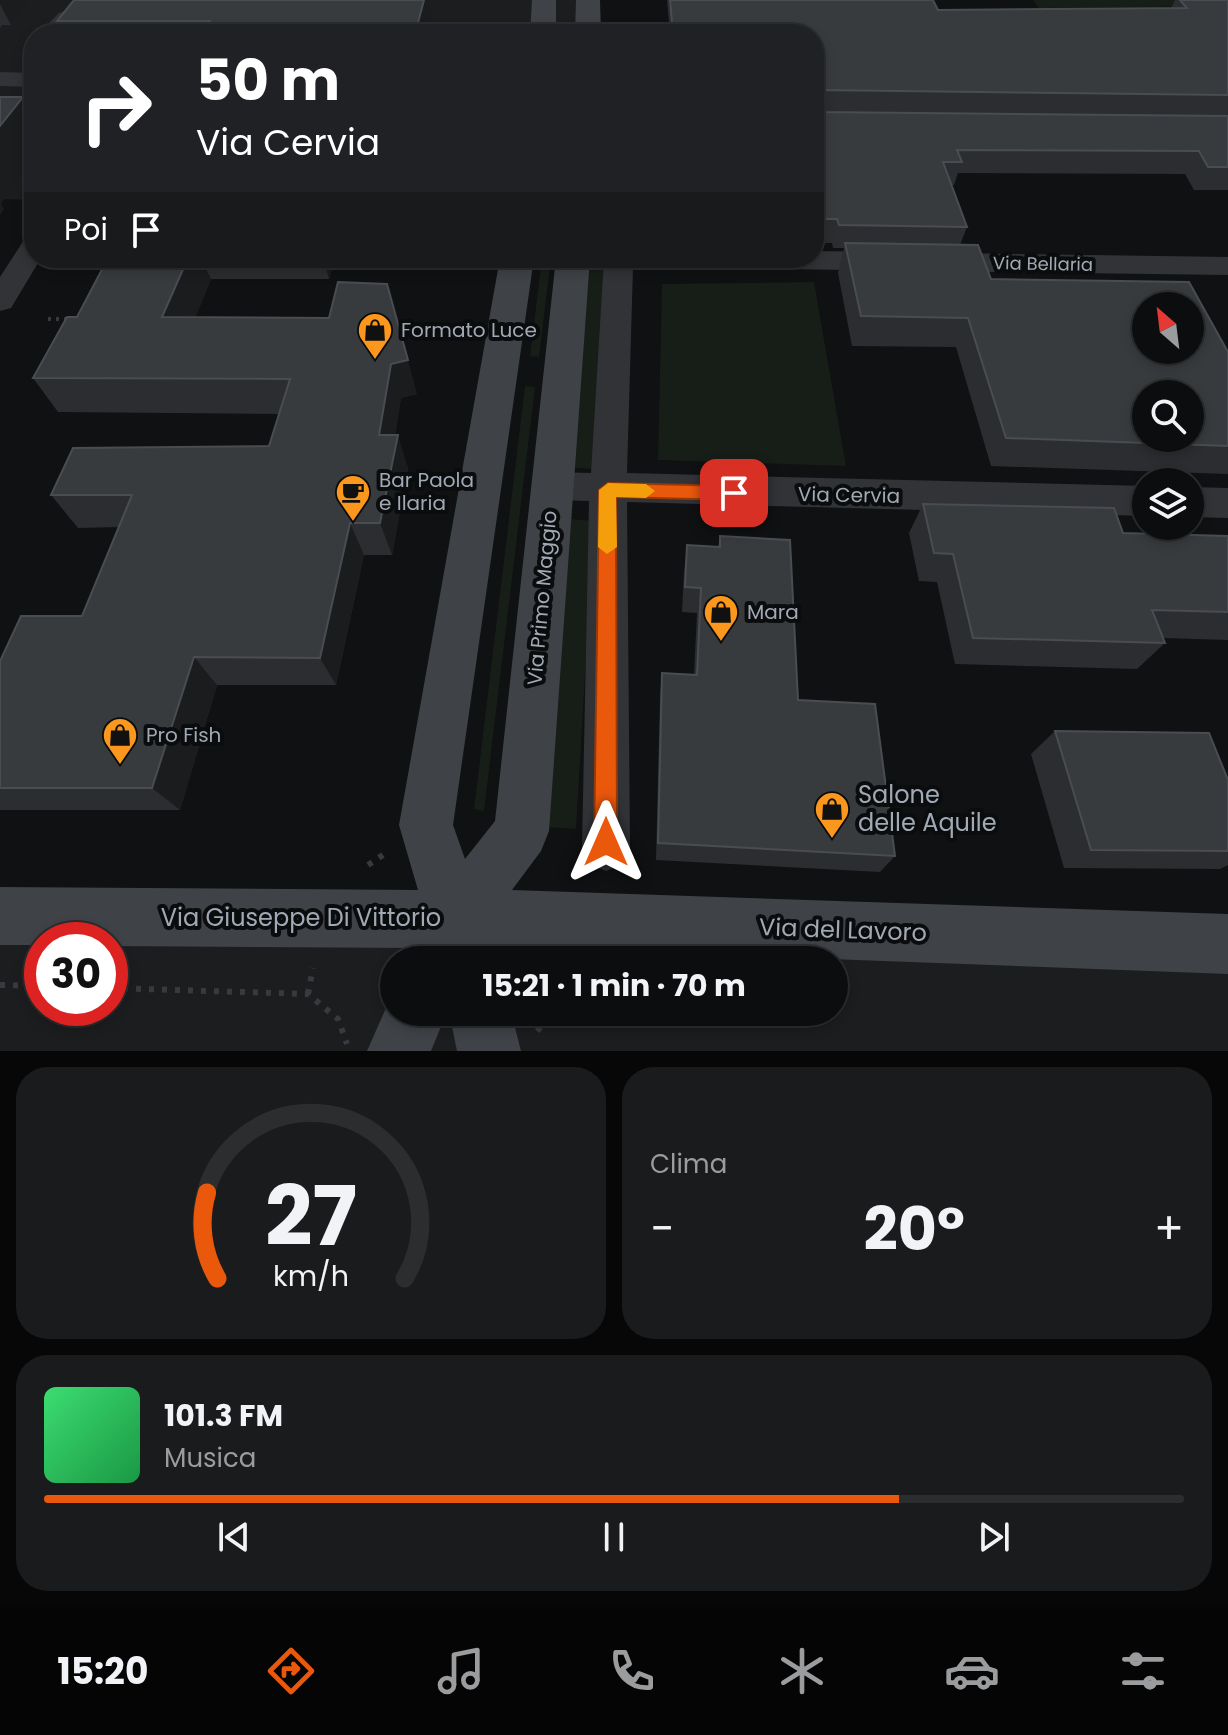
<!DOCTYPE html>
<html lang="it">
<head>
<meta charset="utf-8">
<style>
	body { margin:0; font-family:Poppins,sans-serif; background:#1a1b1c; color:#f1f3f6; height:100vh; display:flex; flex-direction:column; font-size:30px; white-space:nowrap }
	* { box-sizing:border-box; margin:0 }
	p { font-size:26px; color:#9a9c9e }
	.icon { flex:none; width:44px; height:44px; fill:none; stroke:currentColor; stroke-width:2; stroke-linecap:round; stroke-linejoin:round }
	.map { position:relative; height:1051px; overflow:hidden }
	.side { display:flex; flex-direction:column; gap:16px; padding:16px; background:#070708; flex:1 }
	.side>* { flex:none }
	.hud { position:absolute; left:24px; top:24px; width:800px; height:244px; border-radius:32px; box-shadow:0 4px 12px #0003,0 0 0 2px #2c2d2e; background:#202124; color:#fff; overflow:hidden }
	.needle { width:52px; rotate:332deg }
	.fabs { position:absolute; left:1132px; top:292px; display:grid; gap:16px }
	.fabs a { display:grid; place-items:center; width:72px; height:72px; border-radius:50%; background:#0c0d0e; box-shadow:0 4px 12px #0003,0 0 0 2px #2c2d2e; font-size:40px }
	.speed { position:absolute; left:24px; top:922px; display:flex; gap:16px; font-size:40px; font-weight:700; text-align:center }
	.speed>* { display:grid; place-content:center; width:104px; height:104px; border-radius:50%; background:#0c0d0e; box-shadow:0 4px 12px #0003,0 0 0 2px #2c2d2e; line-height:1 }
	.speed .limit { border:12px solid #d22; background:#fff; color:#111 }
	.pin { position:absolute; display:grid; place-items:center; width:68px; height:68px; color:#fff; margin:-34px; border-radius:16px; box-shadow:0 4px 12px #0006 }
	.me { position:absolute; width:88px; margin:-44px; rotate:0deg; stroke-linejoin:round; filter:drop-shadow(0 0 6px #0008) }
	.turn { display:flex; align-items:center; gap:28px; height:168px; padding:0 40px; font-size:36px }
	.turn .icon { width:104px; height:104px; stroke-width:2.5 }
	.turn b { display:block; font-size:56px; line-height:68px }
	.then { display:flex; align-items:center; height:76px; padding:0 40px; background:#0003; gap:16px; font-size:30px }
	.big { font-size:60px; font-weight:700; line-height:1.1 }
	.side .tile { flex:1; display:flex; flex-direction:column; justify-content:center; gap:12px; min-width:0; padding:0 28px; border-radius:32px; background:#1a1b1c }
	.side .dial { align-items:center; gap:0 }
	.dial svg { height:208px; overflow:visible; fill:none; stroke:#2c2d2e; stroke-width:7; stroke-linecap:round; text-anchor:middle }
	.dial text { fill:#f1f3f6; stroke:none }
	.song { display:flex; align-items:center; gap:24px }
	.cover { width:96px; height:96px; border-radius:12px; background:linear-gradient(135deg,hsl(140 70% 55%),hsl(140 70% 35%)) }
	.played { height:8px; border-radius:4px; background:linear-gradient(90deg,#ea580c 75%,#2c2d2e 75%) }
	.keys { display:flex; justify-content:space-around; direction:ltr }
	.heat { display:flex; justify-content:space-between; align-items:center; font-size:44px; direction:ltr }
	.side .tiles { flex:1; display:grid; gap:16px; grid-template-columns:1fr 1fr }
	.tile:last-child { grid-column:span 2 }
	.trip { position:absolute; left:380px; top:946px; width:468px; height:80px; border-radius:40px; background:#0c0d0e; box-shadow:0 4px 12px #0003,0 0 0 2px #2c2d2e; font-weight:700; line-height:80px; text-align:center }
	.tab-bar { display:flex; height:128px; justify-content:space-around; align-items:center; background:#050506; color:#9a9c9e }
	.tab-bar .icon { width:56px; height:56px }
	.tab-bar .selected { color:#ea580c }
	.tab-bar b { font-size:36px; color:#f1f3f6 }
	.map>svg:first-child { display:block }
	.built { fill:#1c1d1f; fill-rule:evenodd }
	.green { fill:#171d17 }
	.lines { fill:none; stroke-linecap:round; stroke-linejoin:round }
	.path-far1 { stroke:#373a3e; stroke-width:4; stroke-dasharray:3 5; stroke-linecap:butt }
	.path { stroke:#373a3e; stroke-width:6; stroke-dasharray:5 8; stroke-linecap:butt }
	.street { fill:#313337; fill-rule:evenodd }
	.secondary { fill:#3f4247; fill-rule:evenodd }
	.wall { fill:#2c2d30 }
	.shaded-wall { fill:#1b1c1e }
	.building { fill:#383b3e; stroke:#494c51; stroke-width:2; fill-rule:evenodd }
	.route { fill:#ea580c; stroke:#983908; stroke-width:2 }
	.slow { fill:#f59e0b }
	.labels { text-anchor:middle; stroke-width:8; stroke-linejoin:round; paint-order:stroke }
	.far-street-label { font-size:18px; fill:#a1a9b4; stroke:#0b0c0d }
	.poi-label { font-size:20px; fill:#a1a9b4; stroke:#0b0c0d; text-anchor:start }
	.street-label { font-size:20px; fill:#a1a9b4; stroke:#0b0c0d }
	.near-poi-label { font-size:24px; fill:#a1a9b4; stroke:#0b0c0d; text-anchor:start }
	.near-street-label { font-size:24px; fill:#a1a9b4; stroke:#0b0c0d }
</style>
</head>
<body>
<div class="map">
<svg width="1228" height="1051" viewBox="0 0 1228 1051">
	<rect width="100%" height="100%" fill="#101112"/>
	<g class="built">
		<polygon points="0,0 584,0 576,34 34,34 34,200 0,199"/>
		<path d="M0,933L1228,966V1051H0ZM42,940H110V1008H42ZM394,960H834V1012H394Z"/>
	</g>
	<g class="green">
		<polygon points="1033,0 1228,0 1228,6 1039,8"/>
		<polygon points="542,258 551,258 539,357 530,356"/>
		<polygon points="589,258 610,258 597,469 572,468"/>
		<polygon points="814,282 846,466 658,460 662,284"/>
		<polygon points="525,386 535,387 484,811 474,809"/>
		<polygon points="570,519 594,521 576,829 545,827"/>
	</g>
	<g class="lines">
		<polyline class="path-far1" points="48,319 71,319"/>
		<g class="path">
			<polyline points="368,865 386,853"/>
			<polyline points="0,985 42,986"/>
			<polyline points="110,988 308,994 338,1019 347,1044"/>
			<polyline points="308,994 313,968"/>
			<polyline points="537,1031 556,1012"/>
		</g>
		<g class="street">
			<polygon points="96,1 113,1 116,6 113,11 81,18 61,34 38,34 59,13"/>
			<polygon points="0,72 34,73 34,87 0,86"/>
			<polygon points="34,237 34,258 41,258 11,308 0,311 0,277 24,240"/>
			<polygon points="814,251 1228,257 1228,275 633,267 627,473 1146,486 1146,516 627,502 630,847 623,864 606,871 589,864 582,847 589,501 553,500 540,496 535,486 540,476 553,472 591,473 604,258 814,258"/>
			<polygon points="1190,487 1228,488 1228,518 1190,517"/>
		</g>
		<g class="secondary">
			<polygon points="532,0 556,0 556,34 530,34"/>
			<polygon points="576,0 600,0 601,34 575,34"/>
			<polygon points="500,258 534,258 453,825 465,859 495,821 556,258 590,258 549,831 541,851 512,890 1228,914 1228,974 566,949 487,949 480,960 409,960 414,948 110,946 110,940 42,940 42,945 0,945 0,887 418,890 399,825"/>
			<polygon points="394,990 394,1012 447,1012 431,1051 367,1051"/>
			<polygon points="449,1012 511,1012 521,1051 457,1051"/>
		</g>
	</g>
	<g class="wall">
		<polygon points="0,0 31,0 11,25 2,25 0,28"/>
		<polygon points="74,0 432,23 429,34 63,34 57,21"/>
		<polygon points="667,0 933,0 938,10 1171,8 1175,0 1228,0 1228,190 1194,190 1185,174 958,173 954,185 951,185 967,227 960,245 991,279 1228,352 1228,474 991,466 956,347 852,346 838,273 844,248 833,248 832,243 814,243 814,34 670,34"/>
		<polygon points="108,258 335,258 329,279 211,279 195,318 417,394 401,398 395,435 408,468 392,555 364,555 336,685 217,685 180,810 0,810 0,661 82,616 118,527 78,528 51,495 269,446 279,414 58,412 33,378 77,317"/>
		<polygon points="923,504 1123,533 1228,536 1228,640 1163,638 1165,643 1137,669 955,664 937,582 919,581 909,533"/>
		<polygon points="720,536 798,700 895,856 880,872 656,860 660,696 662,673 694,674 697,613 682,612 684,571 687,545 718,547"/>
		<polygon points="1055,731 1228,780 1228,865 1220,869 1064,868 1031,754"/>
	</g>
	<g class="shaded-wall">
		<polygon points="0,0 31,0 11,25 0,4"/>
		<polygon points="424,0 428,0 432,23 429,34 415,34"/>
		<polygon points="23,97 34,116 34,159 1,204 4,209 0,215 0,126"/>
		<polygon points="188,258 201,258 211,279 181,352 162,317"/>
		<polygon points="323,258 335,258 329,279"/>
		<polygon points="408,360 417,394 401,398 390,468 379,435 391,364"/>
		<polygon points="398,435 408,468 392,555 380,523"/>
		<polygon points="350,523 364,555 336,685 320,658"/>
		<polygon points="194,657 217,685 180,810 152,788"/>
	</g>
	<g class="building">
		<polygon points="74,0 424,0 415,34 202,34 210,21 57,21"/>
		<polygon points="670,0 933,0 938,10 1187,8 1180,0 1228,0 1228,95 818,90 815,109 818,112 1228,116 1228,167 1208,167 1199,151 957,150 962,162 943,162 967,227 839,225 837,219 814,219 814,34 673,34"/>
		<polygon points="0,97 23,97 0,126"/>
		<path d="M845,243L978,245L991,279L1189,282L1228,352V446L1006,438L968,318L861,316ZM1146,306H1190V350H1146ZM1146,394H1190V438H1146Z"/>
		<polygon points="108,258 188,258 162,317 329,318 338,282 387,284 408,360 391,364 379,435 398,435 380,523 350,523 320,658 194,657 152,788 0,788 0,661 21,616 82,616 132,495 51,495 73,448 269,446 290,379 33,378 67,317 77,317"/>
		<polygon points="923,504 1114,508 1123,533 1228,536 1228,612 1152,610 1165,643 973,638 953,554 934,553"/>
		<polygon points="720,536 790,540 798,700 875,704 895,856 658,843 662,673 697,675 701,588 685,587 687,545 720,547"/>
		<polygon points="1055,731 1209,733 1228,780 1228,851 1091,850"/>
	</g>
	<polygon class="route" points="608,483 734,486 743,493 734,500 616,497 617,842 614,850 606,854 597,850 594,842 599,490"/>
	<polygon class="slow" points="608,483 646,484 655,491 646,498 616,497 617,547 607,554 598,547 599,490"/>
	<defs>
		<g id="shop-pin" transform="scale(1.8)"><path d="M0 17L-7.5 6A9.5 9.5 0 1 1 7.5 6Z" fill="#fc971e" stroke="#0b0c0d"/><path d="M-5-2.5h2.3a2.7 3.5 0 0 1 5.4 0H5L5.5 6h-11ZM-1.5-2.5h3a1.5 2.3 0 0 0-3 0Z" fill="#111"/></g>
		<g id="cafe-pin" transform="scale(1.8)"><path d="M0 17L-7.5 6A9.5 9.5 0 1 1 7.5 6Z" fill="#fc971e" stroke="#0b0c0d"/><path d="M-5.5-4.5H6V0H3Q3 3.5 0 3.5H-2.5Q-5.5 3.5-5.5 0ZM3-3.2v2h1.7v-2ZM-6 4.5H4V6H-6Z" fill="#111"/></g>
	</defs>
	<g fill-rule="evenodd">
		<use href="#shop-pin" x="375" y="330"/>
		<use href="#cafe-pin" x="353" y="492"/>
		<use href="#shop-pin" x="721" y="612"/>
		<use href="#shop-pin" x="120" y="735"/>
		<use href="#shop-pin" x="832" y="809"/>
	</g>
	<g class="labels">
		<g class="far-street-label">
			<text transform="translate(1043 264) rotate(1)" y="6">Via Bellaria</text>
		</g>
		<g class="poi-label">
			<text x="401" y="337">Formato Luce</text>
			<text x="379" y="487">Bar Paola<tspan x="379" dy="23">e Ilaria</tspan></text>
			<text x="747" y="619">Mara</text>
			<text x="146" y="742">Pro Fish</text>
		</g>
		<g class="street-label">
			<text transform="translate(849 495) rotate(1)" y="7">Via Cervia</text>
			<text transform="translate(542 598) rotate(-85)" y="7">Via Primo Maggio</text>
		</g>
		<g class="near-poi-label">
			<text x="858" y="803">Salone<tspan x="858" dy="28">delle Aquile</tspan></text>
		</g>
		<g class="near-street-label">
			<text x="301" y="926">Via Giuseppe Di Vittorio</text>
			<text transform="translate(843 930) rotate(2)" y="8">Via del Lavoro</text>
		</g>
	</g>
</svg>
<div class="fabs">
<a><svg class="needle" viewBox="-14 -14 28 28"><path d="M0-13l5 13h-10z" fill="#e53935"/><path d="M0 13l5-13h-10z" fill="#9a9c9e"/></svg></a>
<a><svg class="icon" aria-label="search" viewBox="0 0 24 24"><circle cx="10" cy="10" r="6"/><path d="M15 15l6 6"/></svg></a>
<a><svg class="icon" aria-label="layers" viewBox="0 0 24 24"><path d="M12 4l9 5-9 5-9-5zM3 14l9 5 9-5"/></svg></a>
</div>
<div class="speed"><div class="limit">30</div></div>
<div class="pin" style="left:734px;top:493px;background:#d93025"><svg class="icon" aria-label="arrive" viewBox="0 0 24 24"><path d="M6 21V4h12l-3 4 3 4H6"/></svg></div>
<svg class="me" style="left:606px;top:842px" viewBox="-20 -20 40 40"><path d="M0-17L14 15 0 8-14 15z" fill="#ea580c" stroke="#fff" stroke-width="4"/></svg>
<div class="trip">15:21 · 1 min · 70 m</div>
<div class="hud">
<div class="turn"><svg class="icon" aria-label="right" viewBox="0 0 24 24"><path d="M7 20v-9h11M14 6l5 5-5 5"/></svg><div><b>50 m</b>Via Cervia</div></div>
<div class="then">Poi<svg class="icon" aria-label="arrive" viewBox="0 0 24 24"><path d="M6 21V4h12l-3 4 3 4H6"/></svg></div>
</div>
</div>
<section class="side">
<div class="tiles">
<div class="tile dial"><svg viewBox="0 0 100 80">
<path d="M14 69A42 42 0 1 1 86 69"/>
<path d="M14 69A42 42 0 0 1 10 36" stroke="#ea580c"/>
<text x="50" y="56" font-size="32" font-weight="700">27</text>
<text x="50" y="72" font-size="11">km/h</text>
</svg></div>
<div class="tile"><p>Clima</p>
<div class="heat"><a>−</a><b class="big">20°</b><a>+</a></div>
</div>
<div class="tile">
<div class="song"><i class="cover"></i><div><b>101.3 FM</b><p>Musica</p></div></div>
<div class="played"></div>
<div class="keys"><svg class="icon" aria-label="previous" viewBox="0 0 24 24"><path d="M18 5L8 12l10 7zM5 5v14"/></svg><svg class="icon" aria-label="pause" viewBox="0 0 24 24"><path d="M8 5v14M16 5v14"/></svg><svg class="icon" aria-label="next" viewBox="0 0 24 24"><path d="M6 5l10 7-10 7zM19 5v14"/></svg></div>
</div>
</div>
</section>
<nav class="tab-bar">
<b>15:20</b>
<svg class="icon selected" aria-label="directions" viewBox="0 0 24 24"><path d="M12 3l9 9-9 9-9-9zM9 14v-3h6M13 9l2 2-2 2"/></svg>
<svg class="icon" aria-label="music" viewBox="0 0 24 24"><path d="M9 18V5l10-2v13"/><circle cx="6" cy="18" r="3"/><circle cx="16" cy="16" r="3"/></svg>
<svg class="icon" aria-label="phone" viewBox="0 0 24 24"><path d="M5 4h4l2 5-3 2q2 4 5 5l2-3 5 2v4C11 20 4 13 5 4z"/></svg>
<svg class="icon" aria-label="climate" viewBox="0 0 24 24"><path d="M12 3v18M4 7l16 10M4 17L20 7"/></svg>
<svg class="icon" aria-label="car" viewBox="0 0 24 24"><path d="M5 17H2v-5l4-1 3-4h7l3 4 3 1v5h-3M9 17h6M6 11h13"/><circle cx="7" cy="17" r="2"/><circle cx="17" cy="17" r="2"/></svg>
<svg class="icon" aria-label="filters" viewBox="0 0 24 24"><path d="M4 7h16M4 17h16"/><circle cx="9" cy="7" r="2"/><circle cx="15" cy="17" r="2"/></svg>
</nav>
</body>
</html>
